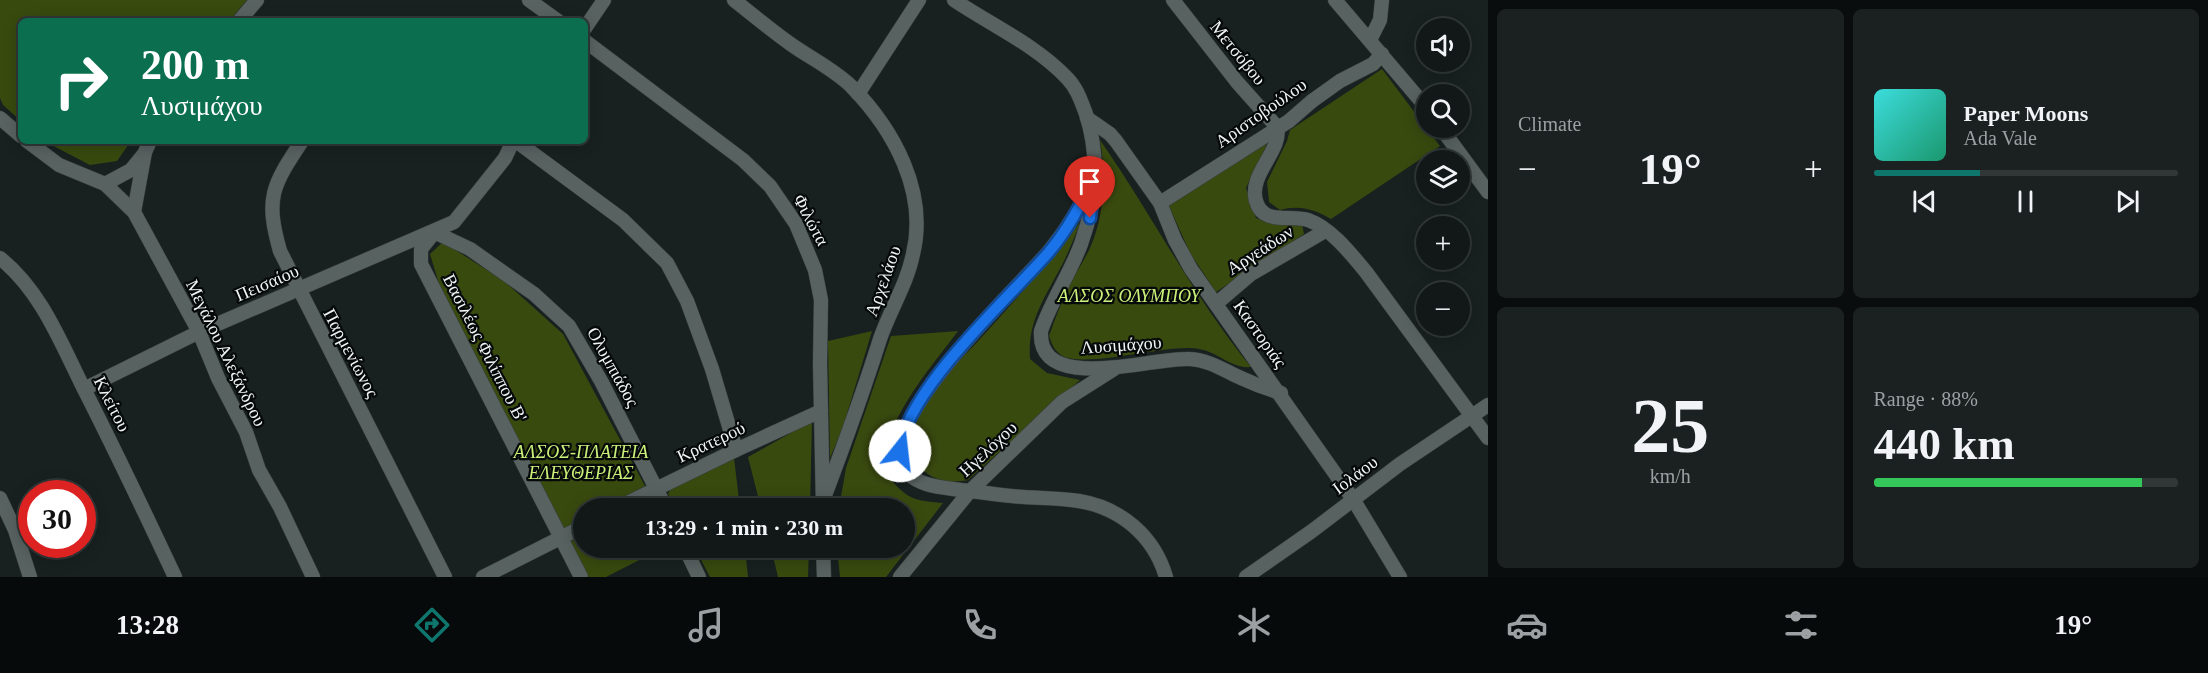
<!DOCTYPE html>
<html lang="en">
<head>
<meta charset="utf-8">
<style>
	body { margin:0; font-family:Georgia,serif; background:#1b2121; color:#f1f3f6; height:100vh; display:flex; flex-direction:column; font-size:22px; white-space:nowrap }
	* { box-sizing:border-box; margin:0 }
	p { font-size:20px; color:#9ca0a2 }
	.icon { flex:none; width:33px; height:33px; fill:none; stroke:currentColor; stroke-width:2; stroke-linecap:round; stroke-linejoin:round }
	.map { position:relative; flex:1; overflow:hidden }
	.side { display:flex; flex-direction:column; gap:9px; padding:9px; background:#0a0d0d; width:720px }
	.side>* { flex:none }
	.hud { position:absolute; left:18px; top:18px; width:570px; height:126px; border-radius:9px; box-shadow:0 3px 15px #0003,0 0 0 2px #313737; background:#0b6e4f; color:#fff; overflow:hidden }
	.buttons { position:absolute; left:1416px; top:18px; display:grid; gap:12px }
	.buttons a { display:grid; place-items:center; width:54px; height:54px; border-radius:50%; background:#121818; box-shadow:0 3px 15px #0003,0 0 0 2px #313737; font-size:30px }
	.speed { position:absolute; left:18px; top:480px; display:flex; gap:12px; font-size:30px; font-weight:700; text-align:center }
	.speed>* { display:grid; place-content:center; width:78px; height:78px; border-radius:50%; background:#121818; box-shadow:0 3px 15px #0003,0 0 0 2px #313737; line-height:1 }
	.speed .limit { border:9px solid #d22; background:#fff; color:#111 }
	.pin { position:absolute; display:grid; place-items:center; width:51px; height:51px; color:#fff; margin:-62px -26px; border-radius:50% 50% 50% 0; rotate:-45deg; box-shadow:0 0 6px #0007 }
	.pin .icon { rotate:45deg }
	.me { position:absolute; width:66px; margin:-33px; rotate:16deg; stroke-linejoin:round; filter:drop-shadow(0 0 4px #0008) }
	.turn { display:flex; align-items:center; gap:21px; height:126px; padding:0 24px; font-size:27px }
	.turn .icon { width:78px; height:78px; stroke-width:2.5 }
	.turn b { display:block; font-size:42px; line-height:51px }
	.big { font-size:45px; font-weight:700; line-height:1.1 }
	.side .card { flex:1; display:flex; flex-direction:column; justify-content:center; gap:9px; min-width:0; padding:0 21px; border-radius:9px; background:#1b2121 }
	.side .dial { align-items:center; gap:0 }
	.dial b { font-size:78px; line-height:1 }
	.song { display:flex; align-items:center; gap:18px }
	.cover { width:72px; height:72px; border-radius:9px; background:linear-gradient(135deg,hsl(180 70% 55%),hsl(160 70% 35%)) }
	.played { height:6px; border-radius:3px; background:linear-gradient(90deg,#0f766e 35%,#313737 35%) }
	.keys { display:flex; justify-content:space-around; direction:ltr }
	.heat { display:flex; justify-content:space-between; align-items:center; font-size:33px; direction:ltr }
	.charge { height:9px; border-radius:4px; background:linear-gradient(90deg,#34c759 88%,#313737 0) }
	.side .tiles { flex:1; display:grid; gap:9px; grid-template-columns:repeat(2,1fr) }
	.trip { position:absolute; left:573px; top:498px; width:342px; height:60px; border-radius:30px; background:#121818; box-shadow:0 3px 15px #0003,0 0 0 2px #313737; font-weight:700; line-height:60px; text-align:center }
	.tabs { display:flex; height:96px; justify-content:space-around; align-items:center; background:#070a0a; color:#9ca0a2 }
	.tabs .icon { width:42px; height:42px }
	.tabs .on { color:#0f766e }
	.tabs b { font-size:27px; color:#f1f3f6 }
	main { display:flex; flex:1; min-height:0 }
	.map>svg:first-child { display:block }
	.green { fill:#394a0f }
	.lines { fill:none; stroke-linecap:round; stroke-linejoin:round }
	.minor-casing { stroke:#383e3e; stroke-width:15 }
	.minor { stroke:#586261; stroke-width:14 }
	.route-casing { stroke:#114b97; stroke-width:15 }
	.route { stroke:#1a73e8; stroke-width:10 }
	.labels { text-anchor:middle; stroke-width:4.5; stroke-linejoin:round; paint-order:stroke }
	.street-label { font-size:18px; fill:#f0f6f5; stroke:#060909 }
	.park-label { font-size:18px; font-style:italic; fill:#cbf17a; stroke:#060909 }
</style>
</head>
<body>
<main>
<div class="map">
<svg width="1488" height="577" viewBox="0 0 1488 577">
	<rect width="100%" height="100%" fill="#182020"/>
	<g class="green">
		<polygon points="0,0 247,0 229,21 21,21 21,121 3,105 0,98"/>
		<path d="M1382,69L1440,146L1331,219C1314,209 1299,205 1280,210L1269,202L1267,182L1287,141L1290,130Z"/>
		<path d="M1100,140C1152,215 1193,296 1251,367C1232,369 1218,352 1199,349C1167,343 1085,370 1061,355C1054,350 1052,344 1049,336C1055,318 1062,301 1070,285C1076,272 1084,261 1090,248C1105,214 1106,176 1100,140Z"/>
		<polygon points="44,141 131,141 117,161 90,165"/>
		<path d="M1263,144H1267L1246,188L1256,218C1272,224 1285,227 1302,224L1304,234L1216,292L1190,253L1169,206Z"/>
		<path d="M1082,220C1076,233 1071,246 1065,259C1048,294 1027,318 1030,359L1047,373L1080,380L968,480C950,483 939,482 925,472C906,459 911,431 920,413C937,381 966,355 990,328C1022,293 1052,257 1082,220Z"/>
		<polygon points="443,242 504,281 563,334 645,486 603,508 584,508 583,519 564,529 440,287 430,254"/>
		<polygon points="872,331 843,427 830,458 828,341"/>
		<path d="M958,331C935,363 861,445 894,483C910,501 920,501 943,503L886,577H840L837,548H904V508H839L846,468L891,336Z"/>
		<polygon points="812,421 810,508 761,508 748,457"/>
		<polygon points="734,458 740,508 676,508 668,494 672,486"/>
		<polygon points="583,534 584,548 663,548 606,577 589,577 570,542"/>
		<polygon points="695,548 745,548 748,577 710,577"/>
		<polygon points="771,548 809,548 808,577 778,577"/>
	</g>
	<g class="lines">
		<g class="minor-casing">
			<g id="minor">
				<polyline points="529,0 558,21"/>
				<path d="M734,0C753,15 772,31 792,45C812,59 833,69 851,86C894,130 928,192 913,254C907,284 890,310 880,339C863,393 844,445 824,498"/>
				<path d="M954,0C991,25 1036,45 1067,78C1077,88 1081,101 1086,114C1100,158 1097,200 1081,244C1070,274 1051,301 1041,331C1037,396 1155,356 1190,359C1209,360 1225,371 1241,378C1254,384 1267,389 1281,393"/>
				<path d="M1173,0L1237,82L1277,127C1283,150 1248,174 1256,201C1263,226 1290,214 1308,220C1331,228 1351,254 1366,272L1488,438"/>
				<polyline points="1335,0 1426,107"/>
				<polyline points="239,21 257,0"/>
				<polyline points="585,28 604,0"/>
				<polyline points="1370,40 1380,20 1382,0"/>
				<polyline points="585,41 743,160 770,186 796,224 815,270 821,300 820,364 823,508"/>
				<polyline points="858,94 919,0"/>
				<polyline points="0,118 21,136"/>
				<polyline points="1087,118 1110,134 1116,141 1160,203 1175,240 1191,269 1353,499 1400,577"/>
				<polyline points="1441,128 1488,192"/>
				<polyline points="27,141 59,165 105,184 134,212 199,332 218,378 246,432 259,470 280,507 313,577"/>
				<path d="M302,141C272,186 265,198 280,251L445,577"/>
				<polyline points="516,141 623,220 667,263 687,301 712,369 736,450"/>
				<path d="M1092,180C1082,205 1066,230 1050,250C1023,283 864,431 906,472C921,487 941,487 961,490C982,492 1003,496 1024,497C1042,498 1061,498 1079,501C1121,508 1154,536 1166,577"/>
				<polyline points="105,184 131,170 144,154"/>
				<polyline points="1160,203 1289,121 1312,101 1340,81 1373,64 1382,54"/>
				<polyline points="134,212 145,152 150,141"/>
				<polyline points="434,232 470,249 534,294 569,326 601,381 666,508"/>
				<polyline points="433,234 421,249 421,264 581,577"/>
				<path d="M0,258C41,291 60,341 83,387C115,450 145,513 175,577"/>
				<polyline points="1217,303 1251,274 1325,231"/>
				<polyline points="84,389 199,332 454,222 505,158 513,141"/>
				<polyline points="0,498 15,530 30,577"/>
				<polyline points="617,508 736,450 821,411"/>
				<polyline points="685,548 699,577"/>
				<polyline points="823,548 824,577"/>
				<polyline points="483,577 584,526"/>
				<polyline points="900,577 970,491 1062,402 1114,369"/>
				<polyline points="1246,577 1312,531 1400,464 1488,405"/>
			</g>
		</g>
		<use href="#minor" class="minor"/>
	</g>
	<g class="lines">
		<g class="route-casing">
			<path id="route" d="M900,451C904,392 1009,298 1049,252C1068,229 1084,200 1095,173L1090,218"/>
		</g>
		<use href="#route" class="route"/>
	</g>
	<g class="labels">
		<g class="street-label">
			<text transform="translate(1238 53) rotate(51)" y="6">Μετσόβου</text>
			<text transform="translate(1261 113) rotate(-35)" y="6">Αριστοβούλου</text>
			<text transform="translate(811 220) rotate(62)" y="6">Φιλώτα</text>
			<text transform="translate(1260 250) rotate(-33)" y="6">Αργεάδων</text>
			<text transform="translate(883 281) rotate(-70)" y="6">Αρχελάου</text>
			<text transform="translate(267 283) rotate(-23)" y="6">Πεισαίου</text>
			<text transform="translate(1260 334) rotate(55)" y="6">Καστοριάς</text>
			<text transform="translate(1121 345) rotate(-4)" y="6">Λυσιμάχου</text>
			<text transform="translate(485 348) rotate(63)" y="6">Βασιλέως Φιλίππου Β'</text>
			<text transform="translate(226 353) rotate(64)" y="6">Μεγάλου Αλεξάνδρου</text>
			<text transform="translate(351 353) rotate(62)" y="6">Παρμενίωνος</text>
			<text transform="translate(613 367) rotate(61)" y="6">Ολυμπιάδος</text>
			<text transform="translate(112 404) rotate(63)" y="6">Κλείτου</text>
			<text transform="translate(711 442) rotate(-25)" y="6">Κρατερού</text>
			<text transform="translate(988 449) rotate(-43)" y="6">Ηγελόχου</text>
			<text transform="translate(1355 475) rotate(-37)" y="6">Ιολάου</text>
		</g>
		<g class="park-label">
			<text x="1129" y="302">ΑΛΣΟΣ ΟΛΥΜΠΟΥ</text>
			<text x="581" y="458">ΑΛΣΟΣ-ΠΛΑΤΕΙΑ<tspan x="581" dy="21">ΕΛΕΥΘΕΡΙΑΣ</tspan></text>
		</g>
	</g>
</svg>
<div class="buttons">
<a><svg class="icon" aria-label="sound" viewBox="0 0 24 24"><path d="M4 9h4l5-4v14l-5-4H4zM17 9q2 3 0 6"/></svg></a>
<a><svg class="icon" aria-label="search" viewBox="0 0 24 24"><circle cx="10" cy="10" r="6"/><path d="M15 15l6 6"/></svg></a>
<a><svg class="icon" aria-label="layers" viewBox="0 0 24 24"><path d="M12 4l9 5-9 5-9-5zM3 14l9 5 9-5"/></svg></a>
<a>+</a>
<a>−</a>
</div>
<div class="speed"><div class="limit">30</div></div>
<div class="pin" style="left:1090px;top:218px;background:#d93025"><svg class="icon" aria-label="arrive" viewBox="0 0 24 24"><path d="M6 21V4h12l-3 4 3 4H6"/></svg></div>
<svg class="me" style="left:900px;top:451px" viewBox="-20 -20 40 40"><circle r="19" fill="#fff"/><path d="M0-13L10 11 0 6-10 11z" fill="#1a73e8"/></svg>
<div class="trip">13:29 · 1 min · 230 m</div>
<div class="hud">
<div class="turn"><svg class="icon" aria-label="right" viewBox="0 0 24 24"><path d="M7 20v-9h11M14 6l5 5-5 5"/></svg><div><b>200 m</b>Λυσιμάχου</div></div>
</div>
</div>
<section class="side">
<div class="tiles">
<div class="card"><p>Climate</p>
<div class="heat"><a>−</a><b class="big">19°</b><a>+</a></div>
</div>
<div class="card">
<div class="song"><i class="cover"></i><div><b>Paper Moons</b><p>Ada Vale</p></div></div>
<div class="played"></div>
<div class="keys"><svg class="icon" aria-label="previous" viewBox="0 0 24 24"><path d="M18 5L8 12l10 7zM5 5v14"/></svg><svg class="icon" aria-label="pause" viewBox="0 0 24 24"><path d="M8 5v14M16 5v14"/></svg><svg class="icon" aria-label="next" viewBox="0 0 24 24"><path d="M6 5l10 7-10 7zM19 5v14"/></svg></div>
</div>
<div class="card dial"><b>25</b><p>km/h</p></div>
<div class="card"><p>Range · 88%</p><b class="big">440 km</b><div class="charge"></div></div>
</div>
</section>
</main>
<nav class="tabs">
<b>13:28</b>
<svg class="icon on" aria-label="directions" viewBox="0 0 24 24"><path d="M12 3l9 9-9 9-9-9zM9 14v-3h6M13 9l2 2-2 2"/></svg>
<svg class="icon" aria-label="music" viewBox="0 0 24 24"><path d="M9 18V5l10-2v13"/><circle cx="6" cy="18" r="3"/><circle cx="16" cy="16" r="3"/></svg>
<svg class="icon" aria-label="phone" viewBox="0 0 24 24"><path d="M5 4h4l2 5-3 2q2 4 5 5l2-3 5 2v4C11 20 4 13 5 4z"/></svg>
<svg class="icon" aria-label="climate" viewBox="0 0 24 24"><path d="M12 3v18M4 7l16 10M4 17L20 7"/></svg>
<svg class="icon" aria-label="car" viewBox="0 0 24 24"><path d="M5 17H2v-5l4-1 3-4h7l3 4 3 1v5h-3M9 17h6M6 11h13"/><circle cx="7" cy="17" r="2"/><circle cx="17" cy="17" r="2"/></svg>
<svg class="icon" aria-label="filters" viewBox="0 0 24 24"><path d="M4 7h16M4 17h16"/><circle cx="9" cy="7" r="2"/><circle cx="15" cy="17" r="2"/></svg>
<b>19°</b>
</nav>
</body>
</html>
